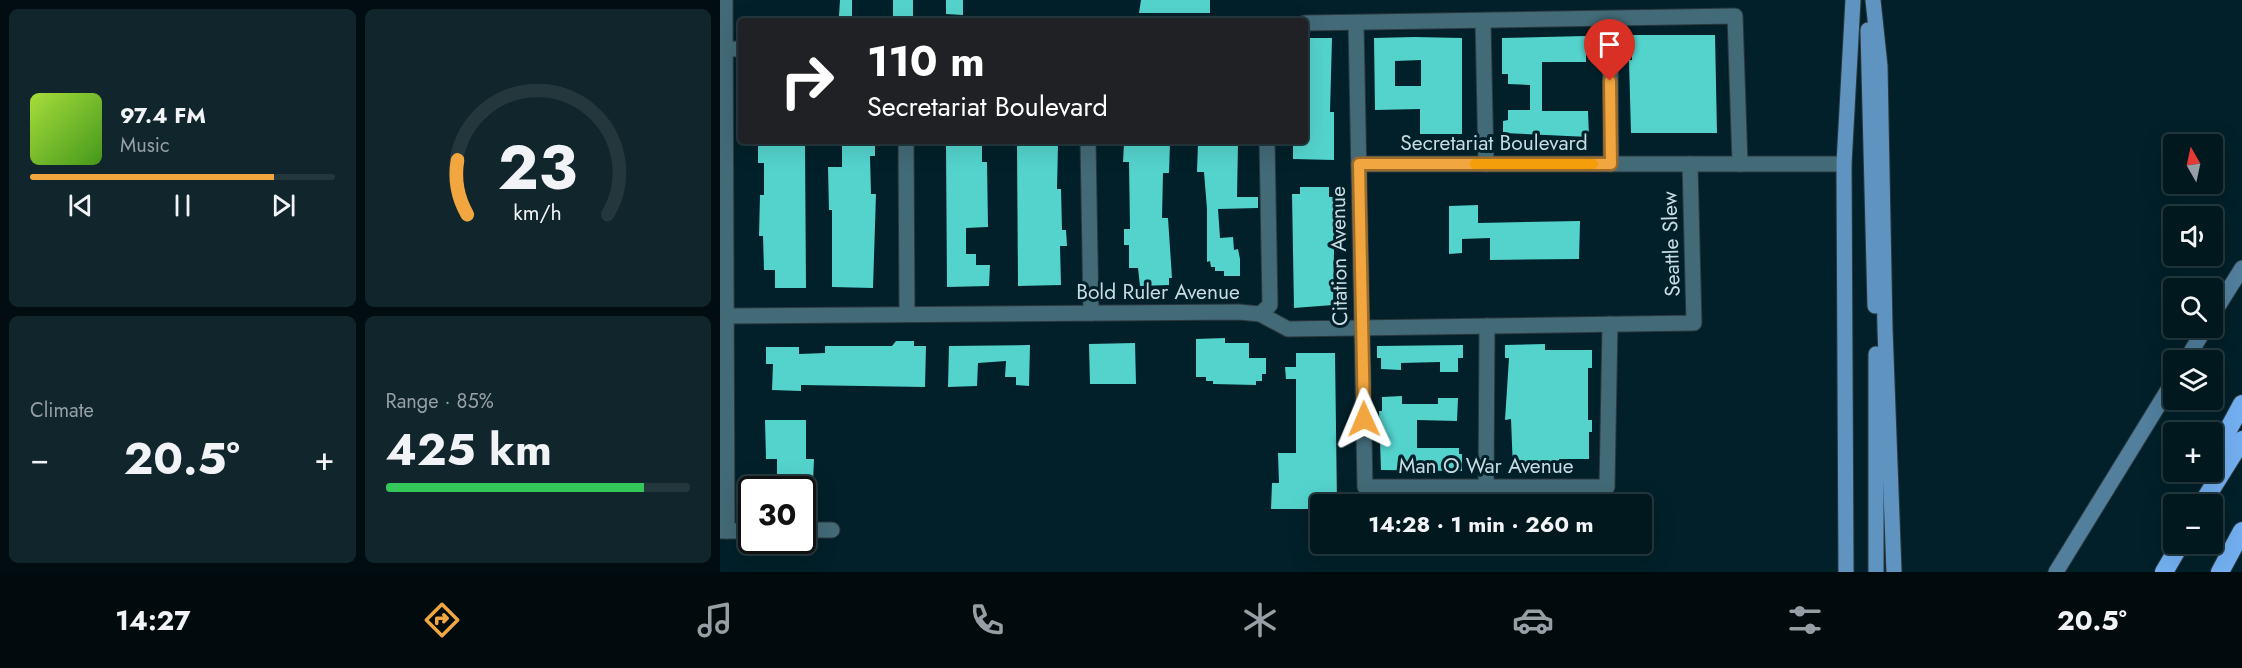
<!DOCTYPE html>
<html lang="en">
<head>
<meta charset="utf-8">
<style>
	body { margin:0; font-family:Jost,sans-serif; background:#10252c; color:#f1f3f6; height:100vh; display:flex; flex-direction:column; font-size:22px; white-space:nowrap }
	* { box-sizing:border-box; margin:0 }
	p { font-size:20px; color:#96a0a4 }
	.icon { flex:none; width:33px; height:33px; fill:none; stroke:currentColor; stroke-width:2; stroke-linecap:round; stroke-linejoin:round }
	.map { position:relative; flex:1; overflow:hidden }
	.drawer { display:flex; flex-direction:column; gap:9px; padding:9px; background:#010d11; width:720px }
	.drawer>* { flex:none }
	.guide { position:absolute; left:18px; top:18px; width:570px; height:126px; border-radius:6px; box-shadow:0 6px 24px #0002,0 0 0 2px #23373d; background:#202124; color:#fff; overflow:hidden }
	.needle { width:39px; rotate:351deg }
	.fabs { position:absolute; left:1443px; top:134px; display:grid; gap:12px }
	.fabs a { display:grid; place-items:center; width:60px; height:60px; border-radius:6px; background:#02181f; box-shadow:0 6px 24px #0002,0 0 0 2px #23373d; font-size:30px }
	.speed { position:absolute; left:18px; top:476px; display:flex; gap:12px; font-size:30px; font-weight:700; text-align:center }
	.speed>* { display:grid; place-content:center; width:78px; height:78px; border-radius:50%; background:#02181f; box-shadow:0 6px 24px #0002,0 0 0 2px #23373d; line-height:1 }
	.speed .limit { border:3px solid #111; border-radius:9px; background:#fff; color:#111 }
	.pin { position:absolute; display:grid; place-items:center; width:51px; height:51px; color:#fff; margin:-62px -26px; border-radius:50% 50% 50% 0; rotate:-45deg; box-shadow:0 0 6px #0007 }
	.pin .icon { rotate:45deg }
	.me { position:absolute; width:66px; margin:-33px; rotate:359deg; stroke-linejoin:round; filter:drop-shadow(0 0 4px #0008) }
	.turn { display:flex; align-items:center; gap:21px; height:126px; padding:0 30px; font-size:27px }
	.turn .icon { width:78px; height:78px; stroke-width:2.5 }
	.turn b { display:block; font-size:42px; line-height:51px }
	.big { font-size:45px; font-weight:700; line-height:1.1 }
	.drawer .widget { flex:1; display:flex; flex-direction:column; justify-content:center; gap:9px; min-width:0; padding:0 21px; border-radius:9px; background:#10252c }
	.drawer .dial { align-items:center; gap:0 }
	.dial svg { height:156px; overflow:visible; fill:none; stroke:#23373d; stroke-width:7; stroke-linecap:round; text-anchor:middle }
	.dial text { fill:#f1f3f6; stroke:none }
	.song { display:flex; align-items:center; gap:18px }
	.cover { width:72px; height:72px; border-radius:9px; background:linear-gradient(135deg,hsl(80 70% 55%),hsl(100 70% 35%)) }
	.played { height:6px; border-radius:3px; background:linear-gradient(90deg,#f1a640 80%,#23373d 80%) }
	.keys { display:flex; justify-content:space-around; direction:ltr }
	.heat { display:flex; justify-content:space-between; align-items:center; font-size:33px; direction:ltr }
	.charge { height:9px; border-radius:4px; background:linear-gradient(90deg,#34c759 85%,#23373d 0) }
	.drawer .tiles { flex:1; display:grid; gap:9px; grid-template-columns:repeat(2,1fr) }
	.trip { position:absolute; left:590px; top:494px; width:342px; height:60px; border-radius:6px; background:#02181f; box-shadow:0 6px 24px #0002,0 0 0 2px #23373d; font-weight:700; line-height:60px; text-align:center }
	.menu { display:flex; height:96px; justify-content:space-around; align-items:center; background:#010a0c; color:#96a0a4 }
	.menu .icon { width:42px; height:42px }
	.menu .on { color:#f1a640 }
	.menu b { font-size:27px; color:#f1f3f6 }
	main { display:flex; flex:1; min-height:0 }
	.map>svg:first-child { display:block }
	.building { fill:#54d3cd; fill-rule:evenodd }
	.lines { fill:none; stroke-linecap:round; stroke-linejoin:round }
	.minor-casing { stroke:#2c373d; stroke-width:17 }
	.secondary-casing { stroke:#2c373d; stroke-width:17 }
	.primary-casing { stroke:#2c373d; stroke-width:17 }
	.motorway-casing { stroke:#2c373d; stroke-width:20 }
	.minor { stroke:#436a77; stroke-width:15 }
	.secondary { stroke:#517f9c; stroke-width:15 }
	.primary { stroke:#6094c0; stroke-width:15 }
	.motorway { stroke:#73b0f1; stroke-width:18 }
	.route-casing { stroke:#9d6c2a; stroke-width:15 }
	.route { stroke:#f1a640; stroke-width:10 }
	.slow { stroke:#f59e0b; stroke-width:10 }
	.labels { text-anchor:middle; stroke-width:6; stroke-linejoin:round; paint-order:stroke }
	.street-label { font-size:21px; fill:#c6dbe2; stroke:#022029 }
</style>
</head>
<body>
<main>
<section class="drawer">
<div class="tiles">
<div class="widget">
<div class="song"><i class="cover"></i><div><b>97.4 FM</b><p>Music</p></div></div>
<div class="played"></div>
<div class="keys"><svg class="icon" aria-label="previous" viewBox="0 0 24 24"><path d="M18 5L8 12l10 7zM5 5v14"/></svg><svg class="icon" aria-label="pause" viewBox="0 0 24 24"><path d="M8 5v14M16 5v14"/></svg><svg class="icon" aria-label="next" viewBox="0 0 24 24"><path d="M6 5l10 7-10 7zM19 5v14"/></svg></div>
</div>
<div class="widget dial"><svg viewBox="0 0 100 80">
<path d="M14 69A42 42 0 1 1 86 69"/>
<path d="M14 69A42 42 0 0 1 9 41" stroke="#f1a640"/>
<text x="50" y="56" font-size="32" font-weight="700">23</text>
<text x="50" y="72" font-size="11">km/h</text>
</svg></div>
<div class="widget"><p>Climate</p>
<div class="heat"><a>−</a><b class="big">20.5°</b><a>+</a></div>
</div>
<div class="widget"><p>Range · 85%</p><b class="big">425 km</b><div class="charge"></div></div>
</div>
</section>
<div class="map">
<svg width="1522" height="572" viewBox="0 0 1522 572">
	<rect width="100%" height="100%" fill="#022029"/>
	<g class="building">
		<polygon points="120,0 132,0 132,16 119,16"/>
		<rect x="173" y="0" width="20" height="16"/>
		<polygon points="226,0 243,0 243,15 226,14"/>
		<polygon points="421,0 490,0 490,13 419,13"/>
		<polygon points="912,35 995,35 997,133 911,133 909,60 912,60"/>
		<polygon points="866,36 866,62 822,62 822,111 868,111 869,137 783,133 783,121 788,120 788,110 810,110 810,85 788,84 788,74 782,74 782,38"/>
		<path d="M694,37L742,38V134H700V109L655,110L654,38ZM701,60V86H675V61Z"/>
		<polygon points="585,38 612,38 610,112 614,112 614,160 573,159 573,144 585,144 585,87 588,87 590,64 587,64 588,54 585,54"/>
		<polygon points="122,141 155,141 155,156 150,156 151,194 156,194 153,288 112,287 112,210 109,210 108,167 122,167"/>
		<polygon points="404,143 450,143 449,173 443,173 442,218 448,218 452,278 449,278 449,285 420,286 418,268 409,268 409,245 404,245 404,229 410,229 409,162 403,162"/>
		<polygon points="478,143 518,143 517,197 538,197 538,208 498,209 500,238 513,237 514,250 518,249 520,259 520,276 504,276 504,271 495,271 495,267 491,267 490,261 487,262 487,209 484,172 477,172"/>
		<polygon points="297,144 338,144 337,189 341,189 342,230 346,230 347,246 340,246 341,285 298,286"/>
		<polygon points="226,145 262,145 262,162 267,162 268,227 246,228 246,254 256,254 256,265 270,265 269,286 227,287"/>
		<polygon points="38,146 85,146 86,288 55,288 55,270 44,270 43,236 39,236 40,195 44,195 44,163 38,163"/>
		<polygon points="580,187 609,187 609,197 615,197 613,305 574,308 572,194 580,194"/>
		<polygon points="758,205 758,223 860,221 859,259 770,260 770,238 742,239 742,253 729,254 729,206"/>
		<polygon points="505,338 505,343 529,343 529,358 546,358 546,374 542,374 542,381 536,381 536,385 493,384 493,381 486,381 486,377 476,377 476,339"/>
		<polygon points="176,341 194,341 194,346 206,346 205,387 81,385 81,391 52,390 53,364 46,364 46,347 79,347 79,354 105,353 105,346 172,346"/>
		<polygon points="415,343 416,384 370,384 369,344"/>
		<polygon points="825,344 825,350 872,350 872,368 868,368 868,420 872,420 872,432 869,432 869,459 839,459 840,470 793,470 791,419 785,420 789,358 785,358 785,345"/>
		<polygon points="310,345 309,386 296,385 296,377 285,377 286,361 258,363 257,386 228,387 229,346"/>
		<polygon points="743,345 743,358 738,358 738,372 720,372 720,362 681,363 681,370 661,369 661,358 657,358 657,346"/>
		<polygon points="576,353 615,353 617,504 600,504 600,509 551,509 552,483 559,483 558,453 576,453 576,379 566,379 565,367 576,367"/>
		<polygon points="682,396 682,404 718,404 718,398 738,398 737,421 697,420 697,448 739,448 739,454 742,454 742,471 661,470 659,411 662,411 662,397"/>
		<polygon points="45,420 86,420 86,459 94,459 93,482 57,482 57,459 46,459"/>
	</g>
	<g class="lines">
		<g class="minor-casing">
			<g id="minor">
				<polyline points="5,0 7,531"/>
				<polyline points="890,19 891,164"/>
				<polyline points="763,21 766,164"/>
				<polyline points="585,23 1015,16 1020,164"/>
				<polyline points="636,23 645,487 887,487 890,324"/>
				<polyline points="6,49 21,49"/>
				<polyline points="186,141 187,314"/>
				<polyline points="368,141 371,313"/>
				<polyline points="639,164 1124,164"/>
				<polyline points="540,314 550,305 547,141"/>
				<polyline points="7,316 519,312 540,314 568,329 974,323 970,164"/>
				<polyline points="766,488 767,326"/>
				<polyline points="82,530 112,530"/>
				<polyline points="0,531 32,531"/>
			</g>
		</g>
		<g class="secondary-casing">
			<g id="secondary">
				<polyline points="1492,316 1522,268"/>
				<polyline points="1466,360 1486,327"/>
				<polyline points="1336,572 1454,380"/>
			</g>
		</g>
		<g class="primary-casing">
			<g id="primary">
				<polyline points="1153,0 1160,66 1165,329 1174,572"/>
				<polyline points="1148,30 1155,306"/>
				<polyline points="1156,354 1156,572"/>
				<polyline points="1126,572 1124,164 1133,0"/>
			</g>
		</g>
		<g class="motorway-casing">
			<g id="motorway">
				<polyline points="1492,466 1494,456 1522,404"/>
				<polyline points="1482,504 1522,440"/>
				<polyline points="1444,572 1461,543"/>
				<polyline points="1500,572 1522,531"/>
			</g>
		</g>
		<use href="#minor" class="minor"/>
		<use href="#secondary" class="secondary"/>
		<use href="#primary" class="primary"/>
		<use href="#motorway" class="motorway"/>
	</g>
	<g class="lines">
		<g class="route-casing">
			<polyline id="route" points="644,419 639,164 891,164 890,81"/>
		</g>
		<use href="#route" class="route"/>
		<polyline class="slow" points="755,164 873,164"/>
	</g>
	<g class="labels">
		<g class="street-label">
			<text x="774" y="150">Secretariat Boulevard</text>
			<text transform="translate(951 244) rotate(-92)" y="7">Seattle Slew</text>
			<text transform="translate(619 256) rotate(-91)" y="7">Citation Avenue</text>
			<text x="438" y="299">Bold Ruler Avenue</text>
			<text x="766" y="473">Man O War Avenue</text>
		</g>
	</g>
</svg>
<div class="fabs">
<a><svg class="needle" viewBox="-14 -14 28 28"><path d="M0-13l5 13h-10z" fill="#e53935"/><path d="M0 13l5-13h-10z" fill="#96a0a4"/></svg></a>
<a><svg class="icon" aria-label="sound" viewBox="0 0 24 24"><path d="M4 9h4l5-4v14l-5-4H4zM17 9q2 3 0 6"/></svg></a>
<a><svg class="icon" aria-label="search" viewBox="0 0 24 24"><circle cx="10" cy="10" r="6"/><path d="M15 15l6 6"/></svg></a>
<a><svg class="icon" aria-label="layers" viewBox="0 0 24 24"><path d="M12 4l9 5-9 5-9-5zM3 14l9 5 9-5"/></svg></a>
<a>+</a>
<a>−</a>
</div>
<div class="speed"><div class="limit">30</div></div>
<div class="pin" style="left:890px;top:81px;background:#d93025"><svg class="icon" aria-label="arrive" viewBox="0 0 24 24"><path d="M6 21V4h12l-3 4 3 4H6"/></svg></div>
<svg class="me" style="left:644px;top:419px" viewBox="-20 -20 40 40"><path d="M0-17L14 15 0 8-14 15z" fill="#f1a640" stroke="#fff" stroke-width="4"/></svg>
<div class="trip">14:28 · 1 min · 260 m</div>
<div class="guide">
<div class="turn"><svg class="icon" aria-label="right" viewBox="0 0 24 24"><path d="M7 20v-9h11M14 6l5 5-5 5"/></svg><div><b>110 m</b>Secretariat Boulevard</div></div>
</div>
</div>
</main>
<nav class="menu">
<b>14:27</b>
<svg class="icon on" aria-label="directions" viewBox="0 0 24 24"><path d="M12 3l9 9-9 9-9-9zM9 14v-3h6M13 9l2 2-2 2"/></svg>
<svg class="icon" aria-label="music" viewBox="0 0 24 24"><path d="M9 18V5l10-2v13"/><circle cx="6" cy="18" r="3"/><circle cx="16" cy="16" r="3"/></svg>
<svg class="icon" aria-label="phone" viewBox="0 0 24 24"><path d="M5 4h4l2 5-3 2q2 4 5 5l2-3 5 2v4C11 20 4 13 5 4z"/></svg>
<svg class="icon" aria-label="climate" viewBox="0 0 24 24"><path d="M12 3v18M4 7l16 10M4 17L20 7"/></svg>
<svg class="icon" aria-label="car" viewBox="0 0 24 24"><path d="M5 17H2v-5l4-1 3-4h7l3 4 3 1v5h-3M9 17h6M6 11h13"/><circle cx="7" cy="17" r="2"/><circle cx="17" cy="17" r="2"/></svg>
<svg class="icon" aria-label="filters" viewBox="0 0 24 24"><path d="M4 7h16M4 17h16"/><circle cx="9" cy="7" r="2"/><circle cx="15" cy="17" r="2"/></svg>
<b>20.5°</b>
</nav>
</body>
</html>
